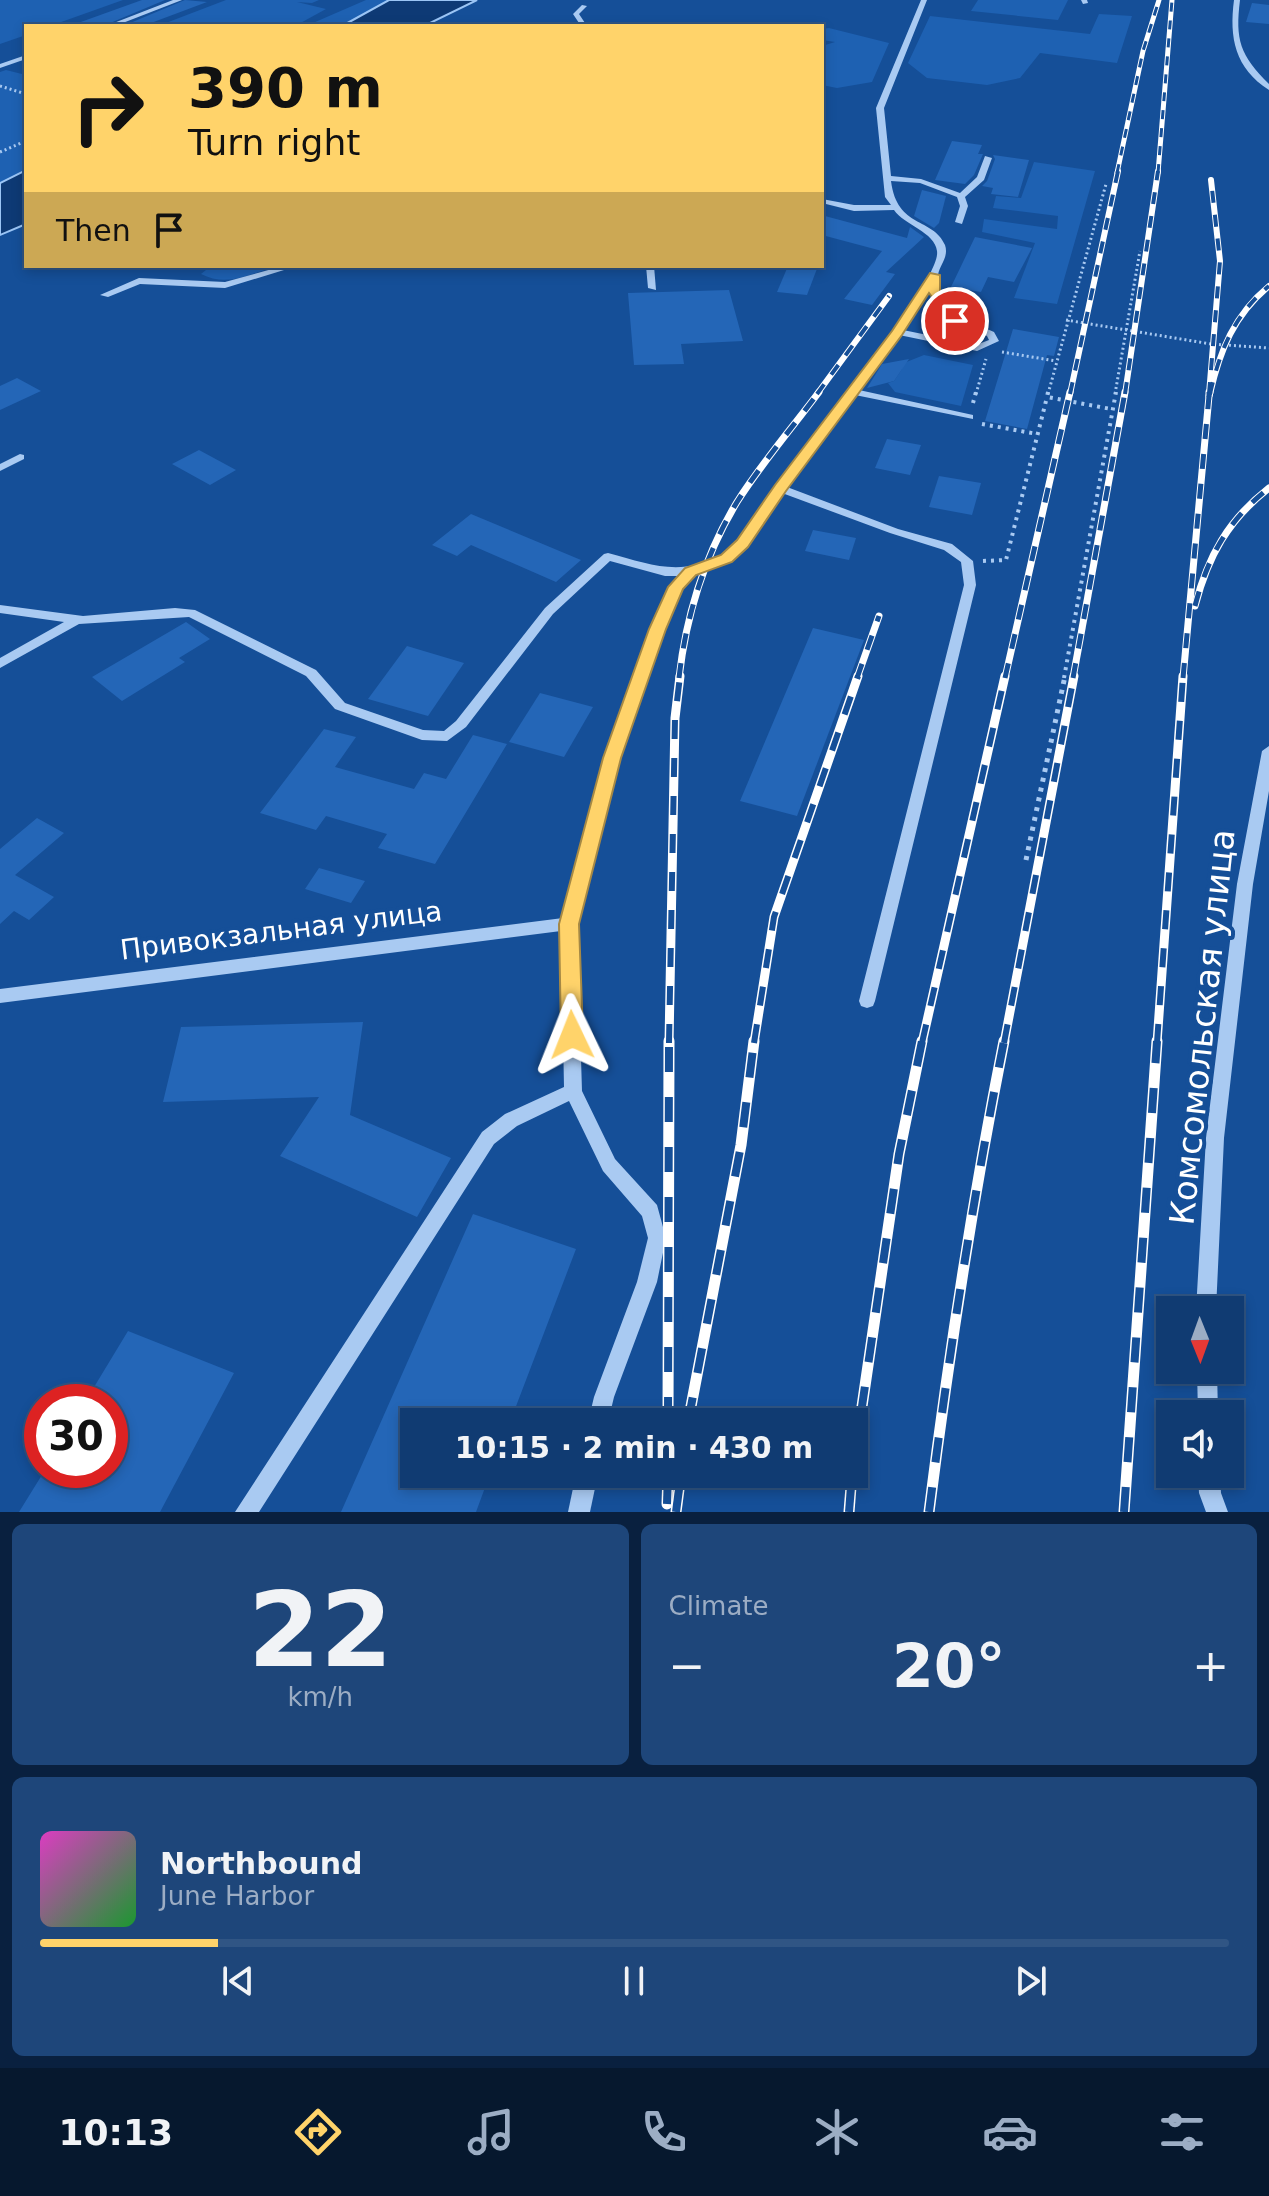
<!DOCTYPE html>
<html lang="en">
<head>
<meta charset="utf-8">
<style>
	body { margin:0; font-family:"DejaVu Sans",sans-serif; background:#1e467a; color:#f1f3f6; height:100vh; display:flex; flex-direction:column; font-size:30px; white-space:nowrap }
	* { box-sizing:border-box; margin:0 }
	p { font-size:26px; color:#9cadc4 }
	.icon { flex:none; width:44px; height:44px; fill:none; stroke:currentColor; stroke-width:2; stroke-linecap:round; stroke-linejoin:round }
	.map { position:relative; height:1512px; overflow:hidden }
	.drawer { display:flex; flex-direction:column; gap:12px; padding:12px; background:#09203f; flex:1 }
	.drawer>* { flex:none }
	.top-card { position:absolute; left:24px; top:24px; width:800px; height:244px; border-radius:0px; box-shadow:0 4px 12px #0003,0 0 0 2px #305584; background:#ffd36a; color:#111; overflow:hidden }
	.needle { width:52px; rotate:179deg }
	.controls { position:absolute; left:1156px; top:1296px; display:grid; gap:16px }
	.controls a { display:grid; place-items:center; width:88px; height:88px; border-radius:0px; background:#103b72; box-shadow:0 4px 12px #0003,0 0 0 2px #305584; font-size:40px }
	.speed { position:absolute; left:24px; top:1384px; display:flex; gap:16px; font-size:40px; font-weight:700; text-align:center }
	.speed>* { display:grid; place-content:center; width:104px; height:104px; border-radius:50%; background:#103b72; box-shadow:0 4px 12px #0003,0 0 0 2px #305584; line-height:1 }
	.speed .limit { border:12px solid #d22; background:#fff; color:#111 }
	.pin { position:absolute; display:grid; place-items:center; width:68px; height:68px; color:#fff; margin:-34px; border:4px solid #fff; border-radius:50%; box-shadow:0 2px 8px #0007 }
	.me { position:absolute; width:88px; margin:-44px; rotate:358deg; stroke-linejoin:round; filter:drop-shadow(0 0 6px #0008) }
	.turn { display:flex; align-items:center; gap:28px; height:168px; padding:0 32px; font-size:36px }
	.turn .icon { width:104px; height:104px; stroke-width:2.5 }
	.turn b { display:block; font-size:56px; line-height:68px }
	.then { display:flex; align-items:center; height:76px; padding:0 32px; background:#0003; gap:16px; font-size:30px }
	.big { font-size:60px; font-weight:600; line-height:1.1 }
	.drawer .widget { flex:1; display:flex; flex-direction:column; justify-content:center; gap:12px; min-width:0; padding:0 28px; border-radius:12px; background:#1e467a }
	.drawer .dial { align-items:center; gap:0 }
	.dial b { font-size:104px; line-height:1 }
	.song { display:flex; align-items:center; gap:24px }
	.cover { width:96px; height:96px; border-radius:12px; background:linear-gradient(135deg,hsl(310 70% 55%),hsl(130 70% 35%)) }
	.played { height:8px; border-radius:4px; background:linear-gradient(90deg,#ffd36a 15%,#305584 15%) }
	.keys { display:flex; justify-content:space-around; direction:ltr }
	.heat { display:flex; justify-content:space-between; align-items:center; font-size:44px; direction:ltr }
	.drawer .tiles { flex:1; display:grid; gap:12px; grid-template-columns:1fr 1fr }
	.widget:last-child { grid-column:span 2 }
	.trip { position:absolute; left:400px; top:1408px; width:468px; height:80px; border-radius:0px; background:#103b72; box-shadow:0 4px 12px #0003,0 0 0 2px #305584; font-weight:600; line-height:80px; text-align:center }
	.dock { display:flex; height:128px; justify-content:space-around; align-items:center; background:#06182e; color:#9cadc4 }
	.dock .icon { width:56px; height:56px }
	.dock .active { color:#ffd36a }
	.dock b { font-size:36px; color:#f1f3f6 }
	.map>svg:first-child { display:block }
	.green { fill:#1e61b2 }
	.water { fill:#0e3a75; stroke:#9bc5f5; stroke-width:2 }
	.building { fill:#2466b7 }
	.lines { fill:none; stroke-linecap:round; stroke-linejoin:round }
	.path-far2 { stroke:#a9caf2; stroke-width:3; stroke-dasharray:2 3; stroke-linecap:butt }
	.path-far1 { stroke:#a9caf2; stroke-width:4; stroke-dasharray:3 5; stroke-linecap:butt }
	.path { stroke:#a9caf2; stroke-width:5; stroke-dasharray:4 6; stroke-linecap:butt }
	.minor { fill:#a9caf2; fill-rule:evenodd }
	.rail-far4-casing { stroke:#fff; stroke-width:5 }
	.rail-far3-casing { stroke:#fff; stroke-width:6 }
	.rail-far2-casing { stroke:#fff; stroke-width:7 }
	.rail-far1-casing { stroke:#fff; stroke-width:9 }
	.rail-casing { stroke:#fff; stroke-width:11 }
	.rail-far4 { stroke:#154f98; stroke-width:3; stroke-dasharray:9; stroke-linecap:butt }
	.rail-far3 { stroke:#154f98; stroke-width:4; stroke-dasharray:12; stroke-linecap:butt }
	.rail-far2 { stroke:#154f98; stroke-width:5; stroke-dasharray:15; stroke-linecap:butt }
	.rail-far1 { stroke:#154f98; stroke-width:6; stroke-dasharray:19; stroke-linecap:butt }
	.rail { stroke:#154f98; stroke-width:8; stroke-dasharray:25; stroke-linecap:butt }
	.route { fill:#ffd36a; stroke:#a68945; stroke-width:2 }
	.labels { text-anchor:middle; stroke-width:8; stroke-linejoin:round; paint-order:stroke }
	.street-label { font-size:28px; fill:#fff; stroke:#154f98 }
	.near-street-label { font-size:34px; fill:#fff; stroke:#154f98 }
</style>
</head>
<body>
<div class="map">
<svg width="1269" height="1512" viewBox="0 0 1269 1512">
	<rect width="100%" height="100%" fill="#154f98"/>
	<g class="green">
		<polygon points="0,0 123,0 50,26 26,26 26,35 0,44"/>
		<polygon points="226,0 319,0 312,3 297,2 326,9 295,26 158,26"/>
		<polygon points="366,0 389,0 342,26 306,26"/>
		<polygon points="978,0 1068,0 1058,20 971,11"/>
		<polygon points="1099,14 1132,16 1117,63 1040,53 1020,78 987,85 927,78 908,63 930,16 1090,34"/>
		<polygon points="829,28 889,43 872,82 837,88 822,85 822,46 835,42 822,40 822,29"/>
		<polygon points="6,70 26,75 26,170 0,183 0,72"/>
		<polygon points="1034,162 1095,171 1057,304 1014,298 1035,243 982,232 984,219 1057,229 1058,216 993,208 996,196 1021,198"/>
		<path d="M211,266H275C250,275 226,287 201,274Z"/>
		<polygon points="924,355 973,365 961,406 895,392 888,383 894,381 902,369 899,365"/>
	</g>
	<g class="water">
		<polygon points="389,0 477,0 424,26 342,26"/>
		<polygon points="26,170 26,224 0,235 0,183"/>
	</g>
	<g class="building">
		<polygon points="142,0 165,0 103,26 78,26 78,23"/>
		<polygon points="185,0 207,2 143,26 123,26"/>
		<polygon points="1252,3 1269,5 1269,24 1246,22"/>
		<polygon points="952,141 982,145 978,154 983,154 974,175 965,184 935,180"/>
		<polygon points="993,155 1029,160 1018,197 991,194 993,188 982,186 987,181 995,159"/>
		<polygon points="922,190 946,196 939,223 934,228 914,216"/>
		<polygon points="825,216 907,238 910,227 924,237 886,272 895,274 872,305 844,299 882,251 822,235"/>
		<polygon points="975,237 1032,248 1014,282 988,277 981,292 951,287"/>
		<polygon points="788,266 818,266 807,295 777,292"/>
		<polygon points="729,290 743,341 681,344 684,364 634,365 628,293"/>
		<polygon points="1013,329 1059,337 1054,356 1047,355 1027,429 985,421"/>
		<polygon points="909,359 894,381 867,388 882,364"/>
		<polygon points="17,378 41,391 0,410 0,386"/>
		<polygon points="887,439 921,445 910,475 875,468"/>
		<polygon points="199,450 236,470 210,485 172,464"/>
		<polygon points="939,476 981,483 972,515 929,507"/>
		<polygon points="471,514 581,560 556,582 471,545 457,556 432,545"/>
		<polygon points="813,530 856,538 849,560 805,551"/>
		<polygon points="186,622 210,639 179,658 185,662 122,701 92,677"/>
		<polygon points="813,628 864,640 797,816 740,801"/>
		<polygon points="407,646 464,663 428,716 368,699"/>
		<polygon points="540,693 593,707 564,757 509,742"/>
		<polygon points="324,729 356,737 335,767 414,789 424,773 446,779 473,735 507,744 435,864 378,848 387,834 326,816 316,830 260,813"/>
		<polygon points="37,818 64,833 15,875 54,897 29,920 14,911 0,924 0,849"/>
		<polygon points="319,868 365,881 351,903 305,889"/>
		<polygon points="363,1022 350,1115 451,1158 417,1217 280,1156 319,1097 163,1102 181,1027"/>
		<polygon points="473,1214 576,1249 510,1422 414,1422 414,1474 490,1474 476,1512 341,1512"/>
		<polygon points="128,1331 234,1373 160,1512 19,1512 45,1470 110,1470 110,1402 85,1402"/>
	</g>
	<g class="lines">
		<g class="path-far2">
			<polyline points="0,86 26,94"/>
			<polyline points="0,152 26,141"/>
			<polyline points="1066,320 1211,344 1269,348"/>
			<polyline points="1002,352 1056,361"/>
			<polyline points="976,394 986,359"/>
			<polyline points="1048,394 1106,184"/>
			<polyline points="1115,394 1140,251"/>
		</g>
		<g class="path-far1">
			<polyline points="1048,392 1047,397 1111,409"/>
			<polyline points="973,403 976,392"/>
			<polyline points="982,424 1037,434"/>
			<polyline points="983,561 1006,560 1047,397"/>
			<polyline points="1064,678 1116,392"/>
		</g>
		<polyline class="path" points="1026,860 1065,676"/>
		<g class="minor">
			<polygon points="173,0 182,0 115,26 106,26"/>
			<path d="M921,0H927L884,108L891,176L921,179L960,193L977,177L985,156L992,158L984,180L965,197L968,206L962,224L955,222L960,206L957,197L920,183L891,181C897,229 933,217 945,245C949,257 940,264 938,275C932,311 969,320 994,332L999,341L977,351L899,335L859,390L973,415V419L855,395L787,487L898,529L952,544L973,561L976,585L875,1001L873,1006L867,1008L861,1006L859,1001L964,585L961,562L944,550L890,533L782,493L747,546L730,561L695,575L681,589L663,629L619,758L577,924L582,1091L615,1159L657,1205L666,1238L657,1282L614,1397L608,1422H588L594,1397L637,1282L648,1238L642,1216L603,1171L569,1101L517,1126L494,1144L259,1512H235L482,1132L505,1114L564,1087L561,931L0,1003V989L563,918L605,758L651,629L670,587L680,576H665L610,561L553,614L466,727L447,741L422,740L335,709L306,676L189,617L79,624L0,668V658L64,622L0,613V605L83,616L175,608L195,610L316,670L345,703L423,730L444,731L456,721L545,608L604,554L608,553C649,564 679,577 720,556C745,543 760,508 776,486C808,441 842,398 875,354C894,329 916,302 930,274C933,267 938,258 937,251C935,232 904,225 894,210L854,211L822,203V199L854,205H891L885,197L876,108ZM930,289C936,319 962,324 987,336L989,340L976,345L903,330Z"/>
			<polygon points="1081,0 1087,0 1088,3 1083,4"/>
			<path d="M1234,0H1240C1235,40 1240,55 1269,84V90C1235,68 1229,38 1234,0Z"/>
			<polygon points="582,5 587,6 579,14 587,26 581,26 573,14"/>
			<polygon points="26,55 26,59 0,68 0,64"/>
			<polygon points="283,266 297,266 225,288 140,284 108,297 100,295 139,278 225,282"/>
			<polygon points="646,266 654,266 656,290 648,288"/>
			<polygon points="20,454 24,455 24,459 0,471 0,464"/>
			<polygon points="1269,746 1269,791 1253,884 1224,1138 1216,1310 1196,1310 1206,1138 1237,884 1262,751"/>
			<polygon points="1197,1370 1217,1370 1218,1414 1198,1414"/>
			<polygon points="576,1474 598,1474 590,1512 568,1512"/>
			<polygon points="1198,1474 1220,1474 1221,1493 1228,1512 1206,1512 1199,1493"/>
		</g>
		<g class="rail-far4-casing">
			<g id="rail-far4">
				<polyline points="1117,173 1143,51 1159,0"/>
				<polyline points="1158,173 1172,0"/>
			</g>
		</g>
		<g class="rail-far3-casing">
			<g id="rail-far3">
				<polyline points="817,394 889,296"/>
				<polyline points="1070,394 1118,171"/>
				<polyline points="1125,394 1158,171"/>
				<polyline points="1209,394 1220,261 1211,180"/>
				<path d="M1210,394C1220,350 1234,315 1269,286"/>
			</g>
		</g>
		<g class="rail-far2-casing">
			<g id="rail-far2">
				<polyline points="1209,392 1209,396 1210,392"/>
				<path d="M1195,606C1208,556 1228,520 1269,488"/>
				<path d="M679,678C686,616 705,555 737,502C761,464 792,428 819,392"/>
				<polyline points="857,678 879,616"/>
				<polyline points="1005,678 1070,392"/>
				<polyline points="1073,678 1125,392"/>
				<polyline points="1183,678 1209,396"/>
			</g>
		</g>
		<g class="rail-far1-casing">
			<g id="rail-far1">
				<polyline points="669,1043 675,718 680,676"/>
				<polyline points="754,1043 774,917 858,676"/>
				<polyline points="922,1043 1005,676"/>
				<polyline points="1004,1043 1074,676"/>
				<polyline points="1157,1043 1183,676"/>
			</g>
		</g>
		<g class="rail-casing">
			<g id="rail">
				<polyline points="668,1422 669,1041"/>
				<polyline points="688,1422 741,1145 754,1041"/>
				<polyline points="854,1461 899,1154 922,1041"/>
				<polyline points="667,1504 668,1474"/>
				<polyline points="676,1512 681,1474"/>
				<polyline points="849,1512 852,1474"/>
				<path d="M929,1512C949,1354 973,1197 1004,1041"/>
				<polyline points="1124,1512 1157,1041"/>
			</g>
		</g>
		<use href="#rail-far4" class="rail-far4"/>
		<use href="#rail-far3" class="rail-far3"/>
		<use href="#rail-far2" class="rail-far2"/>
		<use href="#rail-far1" class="rail-far1"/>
		<use href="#rail" class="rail"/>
	</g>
	<polygon class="route" points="930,273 940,275 940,292 961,321 959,323 951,323 929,293 902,335 786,491 748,547 732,562 696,575 683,589 666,629 621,758 579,924 583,1035 580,1042 572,1045 564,1042 561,1035 559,924 603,758 649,629 668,587 685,568 721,555 737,540 775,485 892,331"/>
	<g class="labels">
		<g class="street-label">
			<text transform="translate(281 930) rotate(-7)" y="10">Привокзальная улица</text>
		</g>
		<g class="near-street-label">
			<text transform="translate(1202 1027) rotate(-84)" y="12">Комсомольская улица</text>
		</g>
	</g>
</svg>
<div class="controls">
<a><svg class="needle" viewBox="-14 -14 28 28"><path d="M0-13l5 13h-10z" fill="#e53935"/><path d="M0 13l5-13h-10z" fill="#9cadc4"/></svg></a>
<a><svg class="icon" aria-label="sound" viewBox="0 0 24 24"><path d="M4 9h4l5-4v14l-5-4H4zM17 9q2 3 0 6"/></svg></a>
</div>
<div class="speed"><div class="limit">30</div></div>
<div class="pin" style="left:955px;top:321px;background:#d93025"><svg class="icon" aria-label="arrive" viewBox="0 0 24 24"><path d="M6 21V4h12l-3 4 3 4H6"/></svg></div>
<svg class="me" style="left:572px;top:1035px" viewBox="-20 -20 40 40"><path d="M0-17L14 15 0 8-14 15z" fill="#ffd36a" stroke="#fff" stroke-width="4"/></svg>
<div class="trip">10:15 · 2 min · 430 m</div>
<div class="top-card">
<div class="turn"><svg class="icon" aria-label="right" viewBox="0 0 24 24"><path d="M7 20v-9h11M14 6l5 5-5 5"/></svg><div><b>390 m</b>Turn right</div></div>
<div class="then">Then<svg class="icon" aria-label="arrive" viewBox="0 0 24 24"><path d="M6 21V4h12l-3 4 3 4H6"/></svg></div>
</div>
</div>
<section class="drawer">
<div class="tiles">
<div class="widget dial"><b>22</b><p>km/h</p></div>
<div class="widget"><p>Climate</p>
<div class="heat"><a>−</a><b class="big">20°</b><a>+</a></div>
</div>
<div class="widget">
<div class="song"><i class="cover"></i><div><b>Northbound</b><p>June Harbor</p></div></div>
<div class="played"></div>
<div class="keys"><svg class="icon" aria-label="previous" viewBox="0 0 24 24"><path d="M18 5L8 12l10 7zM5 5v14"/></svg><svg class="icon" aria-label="pause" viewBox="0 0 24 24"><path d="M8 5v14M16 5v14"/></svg><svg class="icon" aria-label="next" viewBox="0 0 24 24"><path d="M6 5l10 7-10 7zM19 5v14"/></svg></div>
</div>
</div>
</section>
<nav class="dock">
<b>10:13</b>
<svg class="icon active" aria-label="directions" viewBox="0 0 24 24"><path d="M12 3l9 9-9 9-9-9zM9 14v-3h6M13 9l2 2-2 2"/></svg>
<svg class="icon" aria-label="music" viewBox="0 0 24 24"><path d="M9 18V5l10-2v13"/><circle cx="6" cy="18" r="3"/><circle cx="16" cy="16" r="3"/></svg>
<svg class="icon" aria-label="phone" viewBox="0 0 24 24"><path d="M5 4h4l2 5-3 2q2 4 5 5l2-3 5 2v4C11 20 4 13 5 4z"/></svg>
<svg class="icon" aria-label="climate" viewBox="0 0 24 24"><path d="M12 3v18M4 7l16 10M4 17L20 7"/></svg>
<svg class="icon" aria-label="car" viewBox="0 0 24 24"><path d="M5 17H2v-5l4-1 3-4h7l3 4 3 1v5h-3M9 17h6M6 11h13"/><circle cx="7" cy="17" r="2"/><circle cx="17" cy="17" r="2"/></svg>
<svg class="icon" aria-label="filters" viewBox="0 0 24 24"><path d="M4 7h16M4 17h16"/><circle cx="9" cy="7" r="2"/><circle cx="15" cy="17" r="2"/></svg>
</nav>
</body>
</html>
